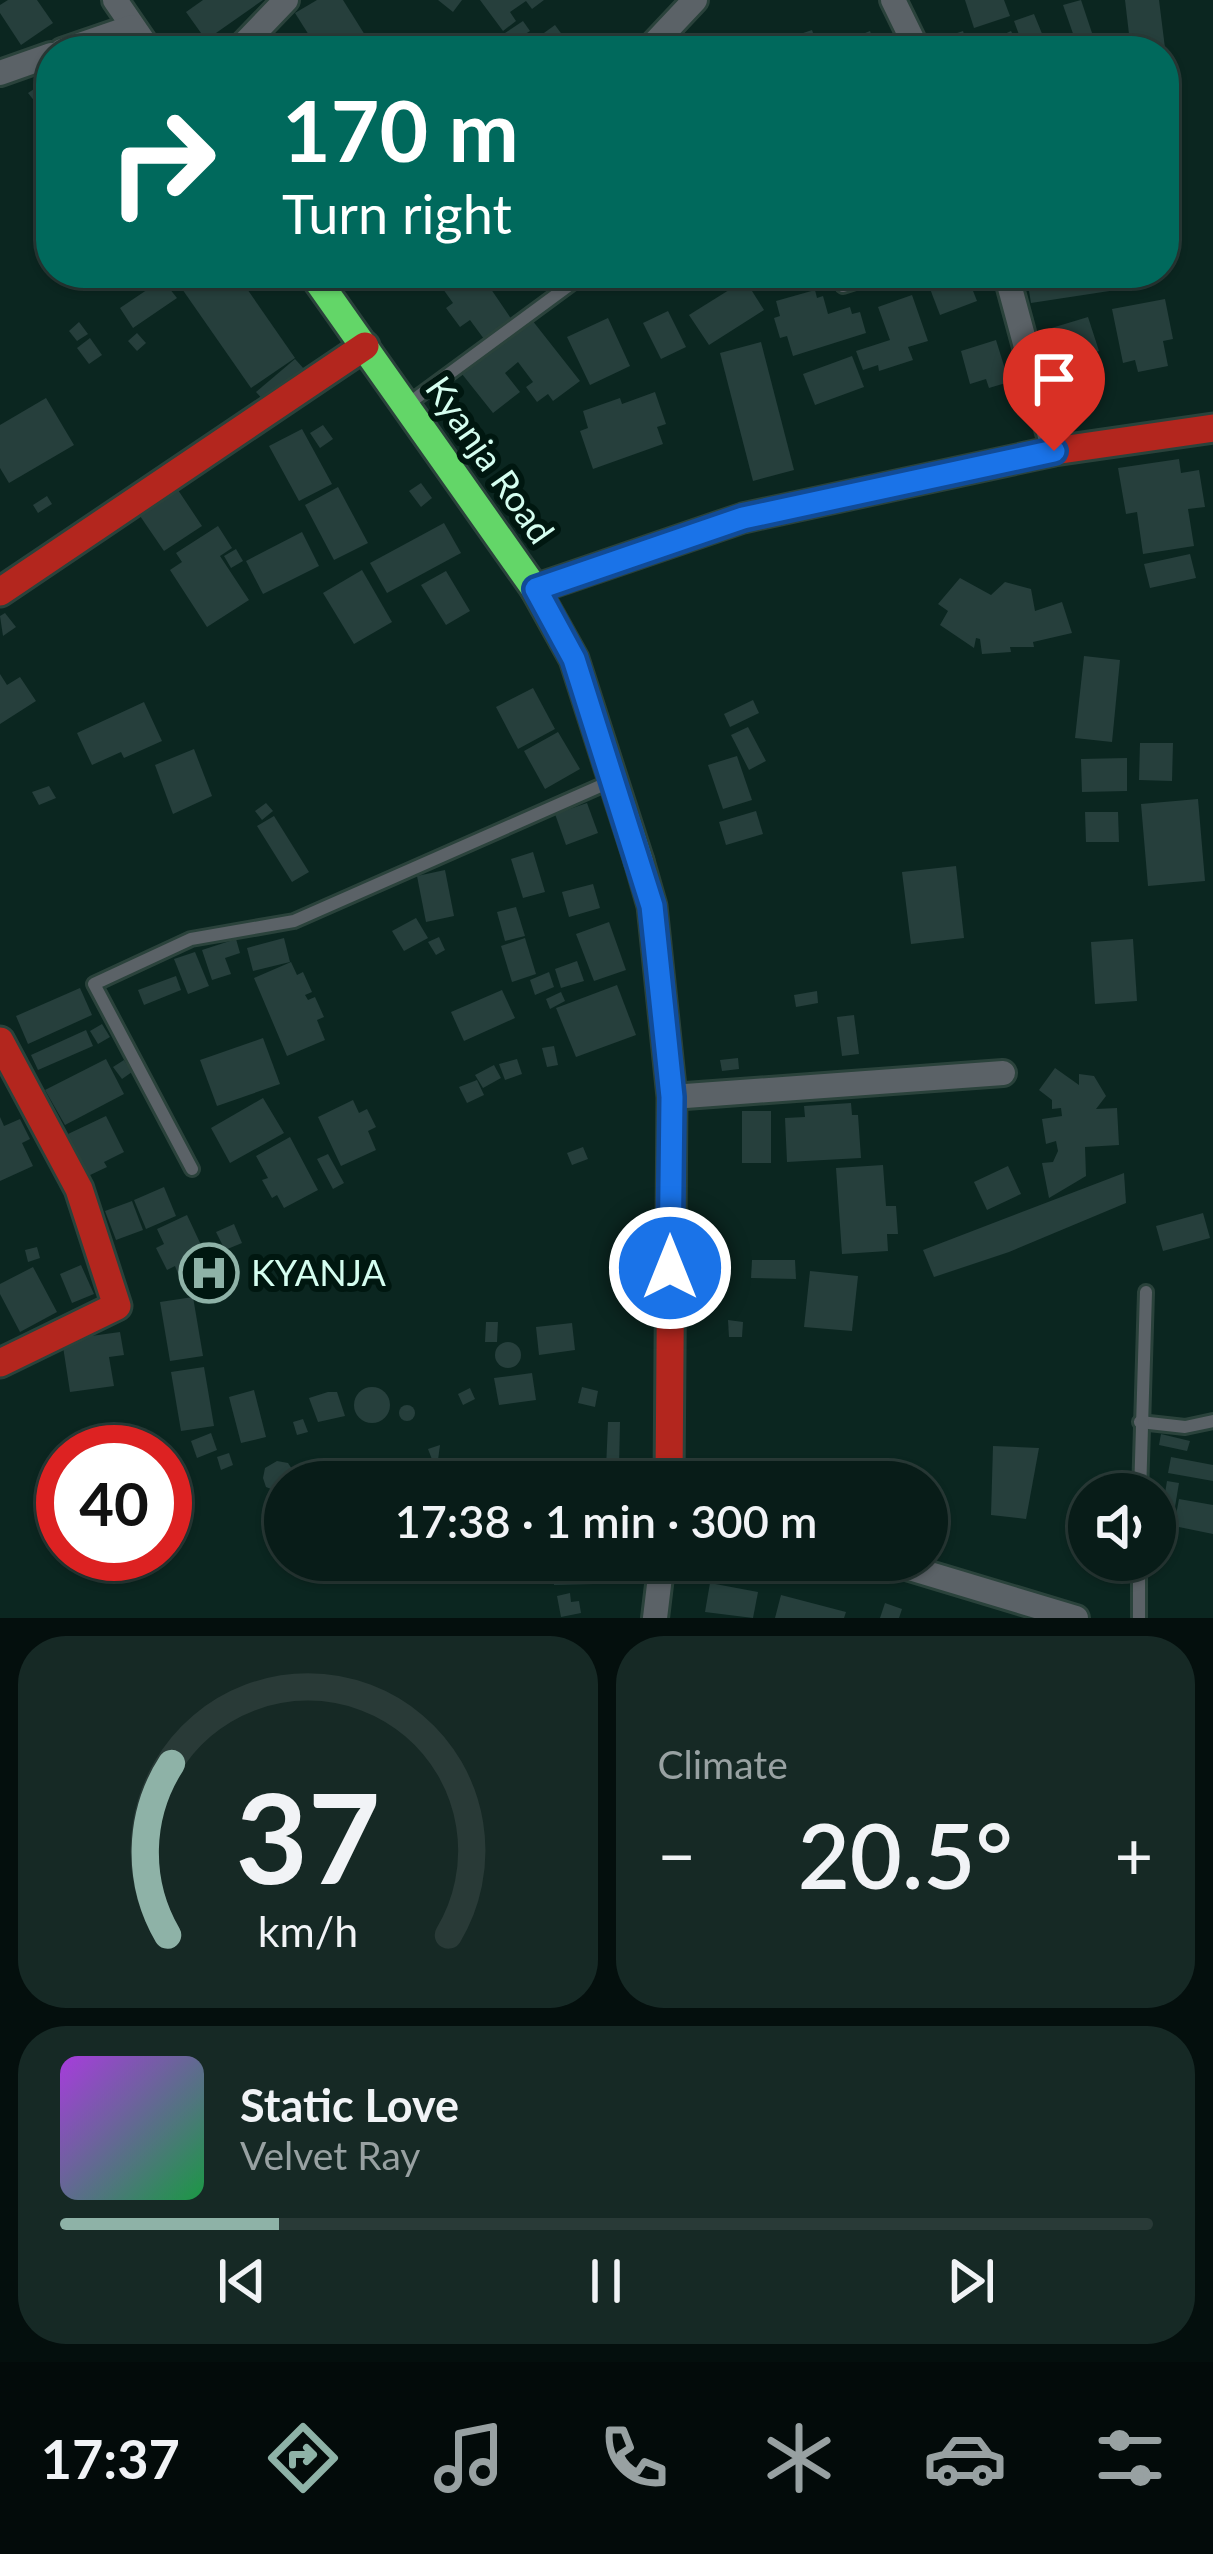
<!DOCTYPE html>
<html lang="en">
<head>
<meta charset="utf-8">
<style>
	body { margin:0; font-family:Lato,sans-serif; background:#162925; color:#f1f3f6; height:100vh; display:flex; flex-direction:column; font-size:45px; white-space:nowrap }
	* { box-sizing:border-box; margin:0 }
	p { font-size:39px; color:#98a1a2 }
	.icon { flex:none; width:66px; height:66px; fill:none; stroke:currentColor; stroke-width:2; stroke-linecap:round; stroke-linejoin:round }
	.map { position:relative; height:1618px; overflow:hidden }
	.details { display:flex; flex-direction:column; gap:18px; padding:18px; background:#040f0d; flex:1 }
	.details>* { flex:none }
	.top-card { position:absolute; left:36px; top:36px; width:1143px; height:252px; border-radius:48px; box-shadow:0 3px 9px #0004,0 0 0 3px #293a37; background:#00695c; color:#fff; overflow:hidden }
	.fabs { position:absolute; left:1068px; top:1473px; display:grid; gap:24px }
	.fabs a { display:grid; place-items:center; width:108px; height:108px; border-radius:50%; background:#081c18; box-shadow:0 3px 9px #0004,0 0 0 3px #293a37; font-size:60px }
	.speed { position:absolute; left:36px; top:1425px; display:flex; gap:24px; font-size:60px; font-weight:700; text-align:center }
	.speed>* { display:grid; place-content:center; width:156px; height:156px; border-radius:50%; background:#081c18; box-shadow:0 3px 9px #0004,0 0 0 3px #293a37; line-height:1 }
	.speed .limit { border:18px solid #d22; background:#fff; color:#111 }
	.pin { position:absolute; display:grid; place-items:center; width:102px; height:102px; color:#fff; margin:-123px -51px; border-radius:50% 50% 50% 0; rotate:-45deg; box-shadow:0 0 12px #0007 }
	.pin .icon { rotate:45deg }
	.me { position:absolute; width:132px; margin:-66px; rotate:0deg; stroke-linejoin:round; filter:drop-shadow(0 0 9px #0008) }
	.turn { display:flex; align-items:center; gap:42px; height:252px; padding:0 48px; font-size:54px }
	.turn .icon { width:156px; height:156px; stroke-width:2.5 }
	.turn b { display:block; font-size:84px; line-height:102px }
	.big { font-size:90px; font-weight:600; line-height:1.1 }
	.details .card { flex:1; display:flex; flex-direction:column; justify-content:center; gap:18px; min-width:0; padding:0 42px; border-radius:48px; background:#162925 }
	.details .dial { align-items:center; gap:0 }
	.dial svg { height:312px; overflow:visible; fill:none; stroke:#293a37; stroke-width:7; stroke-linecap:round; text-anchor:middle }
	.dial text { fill:#f1f3f6; stroke:none }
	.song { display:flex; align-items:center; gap:36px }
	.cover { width:144px; height:144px; border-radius:18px; background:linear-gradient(135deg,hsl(280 70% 55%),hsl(140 70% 35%)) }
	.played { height:12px; border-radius:6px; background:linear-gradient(90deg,#8eb2a7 20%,#293a37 20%) }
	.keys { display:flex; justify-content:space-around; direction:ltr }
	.heat { display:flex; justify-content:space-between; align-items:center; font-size:66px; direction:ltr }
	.details .tiles { flex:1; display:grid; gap:18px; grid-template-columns:1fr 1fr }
	.card:last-child { grid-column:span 2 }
	.trip { position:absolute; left:264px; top:1461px; width:684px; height:120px; border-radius:60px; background:#081c18; box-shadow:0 3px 9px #0004,0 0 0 3px #293a37; font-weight:600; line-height:120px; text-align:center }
	.dock { display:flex; height:192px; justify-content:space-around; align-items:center; background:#030b0a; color:#98a1a2 }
	.dock .icon { width:84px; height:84px }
	.dock .on { color:#8eb2a7 }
	.dock b { font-size:54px; color:#f1f3f6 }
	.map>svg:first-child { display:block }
	.building { fill:#263f3c }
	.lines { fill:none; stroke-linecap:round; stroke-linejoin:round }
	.lane-casing { stroke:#2a423b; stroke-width:18 }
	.street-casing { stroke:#2a423b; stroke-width:30 }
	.fast-casing { stroke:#2a423b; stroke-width:33 }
	.jam-casing { stroke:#2a423b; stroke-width:33 }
	.lane { stroke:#5b6267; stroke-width:12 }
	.street { stroke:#5b6267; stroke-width:24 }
	.fast { stroke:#63d668; stroke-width:27 }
	.jam { stroke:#b3261e; stroke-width:27 }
	.route-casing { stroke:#114b97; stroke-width:30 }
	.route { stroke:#1a73e8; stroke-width:21 }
	.labels { text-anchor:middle; stroke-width:12; stroke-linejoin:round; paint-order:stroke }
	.street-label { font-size:36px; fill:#d5fef0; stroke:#001710 }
	.poi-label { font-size:36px; fill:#d5fef0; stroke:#001710; text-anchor:start }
</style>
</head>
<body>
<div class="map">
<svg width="1213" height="1618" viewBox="0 0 1213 1618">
	<rect width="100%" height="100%" fill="#0b2620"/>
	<g class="building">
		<polygon points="8,0 37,0 53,23 21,45 0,13 0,5"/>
		<polygon points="203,0 263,0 206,40 186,12"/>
		<polygon points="317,0 343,0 375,51 319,51 295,13"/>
		<polygon points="438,0 462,0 453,12"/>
		<polygon points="480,0 544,0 532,9 526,1 510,12 516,21 503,31"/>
		<polygon points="965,0 1004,0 1010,16 974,28"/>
		<polygon points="1081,0 1094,39 1077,45 1063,5"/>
		<polygon points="1125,0 1159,0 1165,48 1131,51"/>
		<polygon points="1034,14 1045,41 1065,33 1072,51 1025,51 1014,21"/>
		<polygon points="523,21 530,31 511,43 505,33"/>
		<polygon points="555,25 574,51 519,51"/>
		<polygon points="812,30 819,51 764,51 762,47"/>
		<polygon points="870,31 874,42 882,39 887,51 838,51 836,45"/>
		<polygon points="963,31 968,47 938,51 934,41"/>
		<polygon points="1011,31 1021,51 998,51 992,40"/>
		<polygon points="40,85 47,95 36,103 28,93"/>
		<polygon points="51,221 51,273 49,273 40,223"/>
		<polygon points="172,273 181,280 169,288 177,298 133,328 120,308"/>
		<polygon points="199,273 236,273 295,358 251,388 180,286"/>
		<polygon points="466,273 480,273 512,320 484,339 470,320 460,327 446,308 453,303 443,289"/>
		<polygon points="697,273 736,273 705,289"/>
		<polygon points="924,273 966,273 977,301 940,315"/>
		<polygon points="1068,273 1113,273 1116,290 1031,303 1027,279"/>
		<polygon points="745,280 764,310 709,345 689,315"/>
		<polygon points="815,290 817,298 823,296 828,314 850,307 852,314 860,312 866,333 793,356 787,336 780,338 774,318 780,316 776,301"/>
		<polygon points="912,295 928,341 908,347 913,360 879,371 878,365 863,370 856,351 890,340 878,307"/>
		<polygon points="1165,299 1173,339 1163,341 1168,366 1138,372 1135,360 1123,363 1112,309"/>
		<polygon points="668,311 686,347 661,359 643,323"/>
		<polygon points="1088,317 1099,351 1093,353 1095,361 1057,368 1045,330"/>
		<polygon points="608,318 630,366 590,385 567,337"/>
		<polygon points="532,320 580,381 553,401 548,394 537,402 526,387 533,382 518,362 505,373 520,392 493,413 462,374"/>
		<polygon points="79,322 88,334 77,341 69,331"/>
		<polygon points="137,333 146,343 137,351 128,341"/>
		<polygon points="90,338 102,355 89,364 77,348"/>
		<polygon points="996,340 1009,382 989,388 986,379 970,384 961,351"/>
		<polygon points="761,342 794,470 753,481 720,353"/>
		<polygon points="852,356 864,387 815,405 803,374"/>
		<polygon points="295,359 305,370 266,403 256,392"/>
		<polygon points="655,392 666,424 657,427 663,444 593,469 580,431 588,428 583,411 620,398 622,404"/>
		<polygon points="46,398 74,445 9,483 0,468 0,425"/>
		<polygon points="323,425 333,439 320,448 310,433"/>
		<polygon points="302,429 332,484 299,501 269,446"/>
		<polygon points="1179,459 1181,473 1199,470 1205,507 1188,509 1194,546 1143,554 1137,512 1126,514 1118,468"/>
		<polygon points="421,483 432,498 421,507 409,491"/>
		<polygon points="176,487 202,526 164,551 138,513"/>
		<polygon points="338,487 368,543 334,560 305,505"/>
		<polygon points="47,496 52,504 38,513 33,505"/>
		<polygon points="444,523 461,553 387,593 370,563"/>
		<polygon points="218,526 232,548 220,556 249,600 207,627 170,570 182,562 176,553"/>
		<polygon points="302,532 319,566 263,594 246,561"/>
		<polygon points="236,549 243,561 231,568 224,556"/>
		<polygon points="1190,554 1196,578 1150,588 1144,564"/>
		<polygon points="362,570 392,622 354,644 323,593"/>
		<polygon points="446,571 470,611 446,625 421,585"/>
		<polygon points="960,578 991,595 1005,582 1031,589 1035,611 1062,602 1072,633 1033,642 1034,647 1010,647 1011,652 982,654 980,639 976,638 974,648 940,625 948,611 938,604"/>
		<polygon points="5,613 16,627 3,636 0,616"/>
		<polygon points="1084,656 1120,660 1112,742 1075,738"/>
		<polygon points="0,674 7,685 20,677 36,701 0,724"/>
		<polygon points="533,688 555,729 518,749 496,707"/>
		<polygon points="753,700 759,713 730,727 724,714"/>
		<polygon points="144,702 162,741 124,758 121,752 92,765 77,733"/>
		<polygon points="748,727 766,761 749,770 731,735"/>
		<polygon points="558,732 580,769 545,789 524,751"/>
		<polygon points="1140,743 1173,743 1172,781 1139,780"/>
		<polygon points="194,749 212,796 173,814 155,765"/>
		<polygon points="737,756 752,800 723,809 708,765"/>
		<polygon points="1127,758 1127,791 1082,792 1081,759"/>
		<polygon points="49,786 56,798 39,805 32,792"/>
		<polygon points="1198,799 1205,881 1148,886 1141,804"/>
		<polygon points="266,803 273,811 262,820 255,811"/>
		<polygon points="587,803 598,833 566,845 555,814"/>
		<polygon points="756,811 763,834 726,845 719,822"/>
		<polygon points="1085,812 1118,812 1119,842 1086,842"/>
		<polygon points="274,816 309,872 292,882 257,826"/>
		<polygon points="533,852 545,892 523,898 511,859"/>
		<polygon points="956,866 964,938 911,944 902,872"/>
		<polygon points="445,870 454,916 426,922 417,876"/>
		<polygon points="593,884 600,908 569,917 562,892"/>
		<polygon points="516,907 525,936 505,941 497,912"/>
		<polygon points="416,918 428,938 404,951 392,931"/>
		<polygon points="609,922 626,970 594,981 576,934"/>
		<polygon points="439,937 445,950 436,955 428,942"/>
		<polygon points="284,938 290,962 253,971 247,948"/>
		<polygon points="525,938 536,974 512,982 501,946"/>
		<polygon points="236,939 240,953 225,958 231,974 212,980 202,950"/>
		<polygon points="1133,939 1137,1001 1095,1004 1091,942"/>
		<polygon points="195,952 209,986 188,994 174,959"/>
		<polygon points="577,961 584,981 561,988 555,969"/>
		<polygon points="291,962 297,975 303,972 312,992 305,995 308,1000 315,997 324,1017 317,1020 325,1040 287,1056 254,978"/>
		<polygon points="549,972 554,987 535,995 530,980"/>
		<polygon points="176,976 181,990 144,1005 138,990"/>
		<polygon points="617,985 636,1035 576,1057 556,1008"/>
		<polygon points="80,988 92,1015 28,1044 16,1016"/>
		<polygon points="502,990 515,1018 464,1041 451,1012"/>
		<polygon points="817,991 818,1003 796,1007 794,995"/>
		<polygon points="561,992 565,1001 550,1009 546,999"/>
		<polygon points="854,1015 859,1054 842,1056 837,1017"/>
		<polygon points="102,1024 110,1037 98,1044 90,1031"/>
		<polygon points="86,1030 93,1046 38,1070 31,1055"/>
		<polygon points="263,1038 280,1084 217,1106 200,1060"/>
		<polygon points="554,1046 558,1065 547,1067 542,1048"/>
		<polygon points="738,1058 739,1069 722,1071 720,1060"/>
		<polygon points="106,1059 124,1094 65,1125 45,1090"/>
		<polygon points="517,1059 522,1074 505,1080 499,1064"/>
		<polygon points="124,1060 132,1072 122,1079 113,1067"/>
		<polygon points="494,1065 501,1078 483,1088 475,1075"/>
		<polygon points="1055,1068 1079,1085 1079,1074 1094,1076 1106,1096 1096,1109 1117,1108 1119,1145 1085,1147 1086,1176 1049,1198 1042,1163 1053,1162 1058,1151 1056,1141 1046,1144 1042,1119 1062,1116 1061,1108 1052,1109 1052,1100 1039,1090"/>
		<polygon points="477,1080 484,1095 467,1103 459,1087"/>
		<polygon points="263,1098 284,1133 230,1163 211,1128"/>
		<polygon points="353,1100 359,1113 367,1109 376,1127 368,1131 376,1150 341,1166 318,1117"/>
		<polygon points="851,1103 852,1115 858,1115 861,1158 787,1162 785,1118 805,1117 804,1106"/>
		<rect x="742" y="1111" width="29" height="52"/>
		<polygon points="106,1116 124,1152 104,1162 107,1167 88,1176 68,1134"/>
		<polygon points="0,1117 4,1126 20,1119 30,1139 22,1143 33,1166 0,1181"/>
		<polygon points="290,1137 318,1190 284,1208 277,1195 272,1198 262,1180 268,1178 256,1156"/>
		<polygon points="583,1147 588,1159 572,1165 567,1153"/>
		<polygon points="328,1154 344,1183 333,1189 317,1159"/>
		<polygon points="883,1165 886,1206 896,1206 898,1234 887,1234 888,1251 842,1254 836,1168"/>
		<polygon points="1008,1166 1021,1194 987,1210 974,1182"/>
		<polygon points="1124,1173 1126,1203 1009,1252 934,1277 923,1250"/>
		<polygon points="164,1187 176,1216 146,1229 134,1200"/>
		<polygon points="132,1201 143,1230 116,1240 105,1211"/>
		<polygon points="1203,1213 1210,1238 1163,1251 1156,1226"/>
		<polygon points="187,1215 209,1262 179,1276 175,1266 167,1270 156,1248 164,1244 157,1229"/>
		<polygon points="234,1224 242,1243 225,1250 216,1232"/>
		<polygon points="37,1247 40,1258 28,1262 25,1250"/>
		<polygon points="752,1260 795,1260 796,1279 751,1278"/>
		<polygon points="81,1265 94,1294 72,1303 60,1274"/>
		<polygon points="33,1267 57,1312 20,1332 0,1294 0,1284"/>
		<polygon points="810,1271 858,1276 852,1331 804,1327"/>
		<polygon points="193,1297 203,1356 170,1361 160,1302"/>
		<polygon points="728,1320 743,1322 742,1337 729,1337"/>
		<polygon points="486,1322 498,1322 497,1342 485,1342"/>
		<polygon points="572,1323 575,1350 539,1355 536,1327"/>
		<polygon points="120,1332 124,1355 109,1357 114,1386 70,1392 62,1340"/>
		<circle cx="508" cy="1355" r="13"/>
		<polygon points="204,1367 214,1426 181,1431 171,1372"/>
		<polygon points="532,1373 536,1400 499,1405 494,1378"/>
		<circle cx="372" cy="1405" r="18"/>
		<polygon points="582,1387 598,1391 595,1407 578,1403"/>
		<polygon points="470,1388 475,1399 463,1405 458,1394"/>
		<polygon points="254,1390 266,1437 241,1443 229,1397"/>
		<polygon points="328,1392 337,1392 345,1416 318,1422 309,1398"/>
		<circle cx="407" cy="1413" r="8"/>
		<polygon points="303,1419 308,1432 297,1435 293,1422"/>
		<polygon points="608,1422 620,1422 619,1469 606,1469"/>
		<polygon points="211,1433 217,1450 197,1458 191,1441"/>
		<polygon points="1161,1434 1190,1441 1187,1451 1159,1445"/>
		<polygon points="440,1445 438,1460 433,1462 428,1449"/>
		<polygon points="993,1446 1039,1448 1026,1519 991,1515"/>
		<polygon points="229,1453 233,1465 221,1470 217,1457"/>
		<polygon points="1171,1457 1213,1465 1213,1481 1168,1473"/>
		<polygon points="277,1461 288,1463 294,1472 294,1482 285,1482 285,1492 281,1493 266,1487 263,1478 265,1468"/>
		<polygon points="883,1466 907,1469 905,1482 880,1482"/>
		<polygon points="374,1474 382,1476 390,1482 363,1482"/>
		<polygon points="1167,1481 1179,1483 1174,1513 1162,1511"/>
		<polygon points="1179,1499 1213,1505 1213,1534 1174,1526"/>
		<polygon points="1076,1503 1089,1504 1089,1553 1079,1551"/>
		<polygon points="553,1560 593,1560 594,1584 554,1585"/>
		<polygon points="710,1583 758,1592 753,1618 705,1612"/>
		<polygon points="570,1593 571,1602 579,1601 581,1613 561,1617 557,1596"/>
		<polygon points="781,1595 846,1612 844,1618 775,1618"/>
		<polygon points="885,1603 902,1609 899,1618 880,1618"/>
	</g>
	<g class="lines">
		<g class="lane-casing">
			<g id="lane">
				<polyline points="838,273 843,286 884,273"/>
				<polyline points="408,404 575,281 593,273"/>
				<polyline points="192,1169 94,984 191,939 294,921 614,780"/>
				<polyline points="1140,1422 1185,1427 1213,1421"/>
				<polyline points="1140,1494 1146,1292"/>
				<polyline points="1139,1618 1139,1560"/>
			</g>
		</g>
		<g class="street-casing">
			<g id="street">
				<polyline points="115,0 150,51"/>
				<polyline points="893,0 918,51"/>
				<polyline points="62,51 132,27"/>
				<polyline points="237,51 286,0"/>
				<polyline points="647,51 695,0"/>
				<polyline points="0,73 51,55"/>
				<polyline points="1006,273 1054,451"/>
				<polyline points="672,1097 1003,1073"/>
				<polyline points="883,1560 1076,1618"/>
				<polyline points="655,1618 662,1560"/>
			</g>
		</g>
		<g class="fast-casing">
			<polyline id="fast" points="312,273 535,589 574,659 639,861"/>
		</g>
		<g class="jam-casing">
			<g id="jam">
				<polyline points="535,589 743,518 1054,451 1213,428"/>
				<polyline points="0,592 365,346"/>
				<polyline points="639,861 652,906 672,1097 669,1482"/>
				<polyline points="0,1041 79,1189 117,1306 0,1363"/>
			</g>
		</g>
		<use href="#lane" class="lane"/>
		<use href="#street" class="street"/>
		<use href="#fast" class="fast"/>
		<use href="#jam" class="jam"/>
	</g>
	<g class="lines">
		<g class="route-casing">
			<polyline id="route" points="670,1268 672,1097 652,906 574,659 536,589 743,518 1054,451"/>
		</g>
		<use href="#route" class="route"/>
	</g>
	<defs>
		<g id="hospital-ring" transform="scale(3)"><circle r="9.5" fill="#001710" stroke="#8eb2a7" stroke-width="1.5"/><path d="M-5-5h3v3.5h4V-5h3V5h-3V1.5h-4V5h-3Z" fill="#8eb2a7"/></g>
	</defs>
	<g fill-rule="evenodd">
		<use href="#hospital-ring" x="209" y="1273"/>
	</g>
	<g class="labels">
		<g class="street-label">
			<text transform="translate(490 460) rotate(55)" y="13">Kyanja Road</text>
		</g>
		<g class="poi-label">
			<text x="251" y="1286">KYANJA</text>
		</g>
	</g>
</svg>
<div class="fabs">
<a><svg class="icon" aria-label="sound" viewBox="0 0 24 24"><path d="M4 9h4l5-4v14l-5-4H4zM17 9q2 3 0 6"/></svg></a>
</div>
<div class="speed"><div class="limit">40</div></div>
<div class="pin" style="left:1054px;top:451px;background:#d93025"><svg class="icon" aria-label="arrive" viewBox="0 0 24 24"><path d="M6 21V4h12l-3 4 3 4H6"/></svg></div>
<svg class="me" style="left:670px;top:1268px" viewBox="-20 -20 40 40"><circle r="17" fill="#1a73e8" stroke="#fff" stroke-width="3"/><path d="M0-11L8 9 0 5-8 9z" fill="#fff"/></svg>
<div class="trip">17:38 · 1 min · 300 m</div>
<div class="top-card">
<div class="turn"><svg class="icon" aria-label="right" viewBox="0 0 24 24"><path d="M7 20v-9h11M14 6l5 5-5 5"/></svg><div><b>170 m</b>Turn right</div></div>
</div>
</div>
<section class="details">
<div class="tiles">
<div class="card dial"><svg viewBox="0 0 100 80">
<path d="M14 69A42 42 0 1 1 86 69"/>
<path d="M14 69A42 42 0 0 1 15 25" stroke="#8eb2a7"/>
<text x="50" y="56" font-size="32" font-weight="700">37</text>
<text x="50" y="72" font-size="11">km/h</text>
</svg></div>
<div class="card"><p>Climate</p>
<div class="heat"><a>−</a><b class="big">20.5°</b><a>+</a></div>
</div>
<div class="card">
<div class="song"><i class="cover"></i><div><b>Static Love</b><p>Velvet Ray</p></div></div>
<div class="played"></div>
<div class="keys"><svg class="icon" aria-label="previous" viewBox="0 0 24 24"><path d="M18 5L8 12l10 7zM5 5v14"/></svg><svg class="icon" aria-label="pause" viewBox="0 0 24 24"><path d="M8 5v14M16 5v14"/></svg><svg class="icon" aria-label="next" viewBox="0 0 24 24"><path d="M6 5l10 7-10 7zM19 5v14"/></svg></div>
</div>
</div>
</section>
<nav class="dock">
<b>17:37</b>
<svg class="icon on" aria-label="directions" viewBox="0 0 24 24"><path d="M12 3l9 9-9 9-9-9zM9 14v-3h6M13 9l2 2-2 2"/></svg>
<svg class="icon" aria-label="music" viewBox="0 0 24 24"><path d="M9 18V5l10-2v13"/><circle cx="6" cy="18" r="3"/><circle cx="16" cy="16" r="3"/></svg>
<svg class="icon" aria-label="phone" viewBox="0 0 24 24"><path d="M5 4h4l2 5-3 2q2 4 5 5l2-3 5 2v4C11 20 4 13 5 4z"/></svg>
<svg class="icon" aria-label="climate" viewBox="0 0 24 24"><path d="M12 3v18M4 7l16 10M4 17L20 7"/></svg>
<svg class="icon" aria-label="car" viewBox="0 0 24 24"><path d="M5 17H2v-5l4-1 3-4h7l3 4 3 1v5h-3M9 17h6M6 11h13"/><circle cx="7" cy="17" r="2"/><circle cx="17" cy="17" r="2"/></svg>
<svg class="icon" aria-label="filters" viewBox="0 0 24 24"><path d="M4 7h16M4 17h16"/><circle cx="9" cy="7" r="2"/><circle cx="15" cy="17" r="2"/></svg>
</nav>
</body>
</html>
